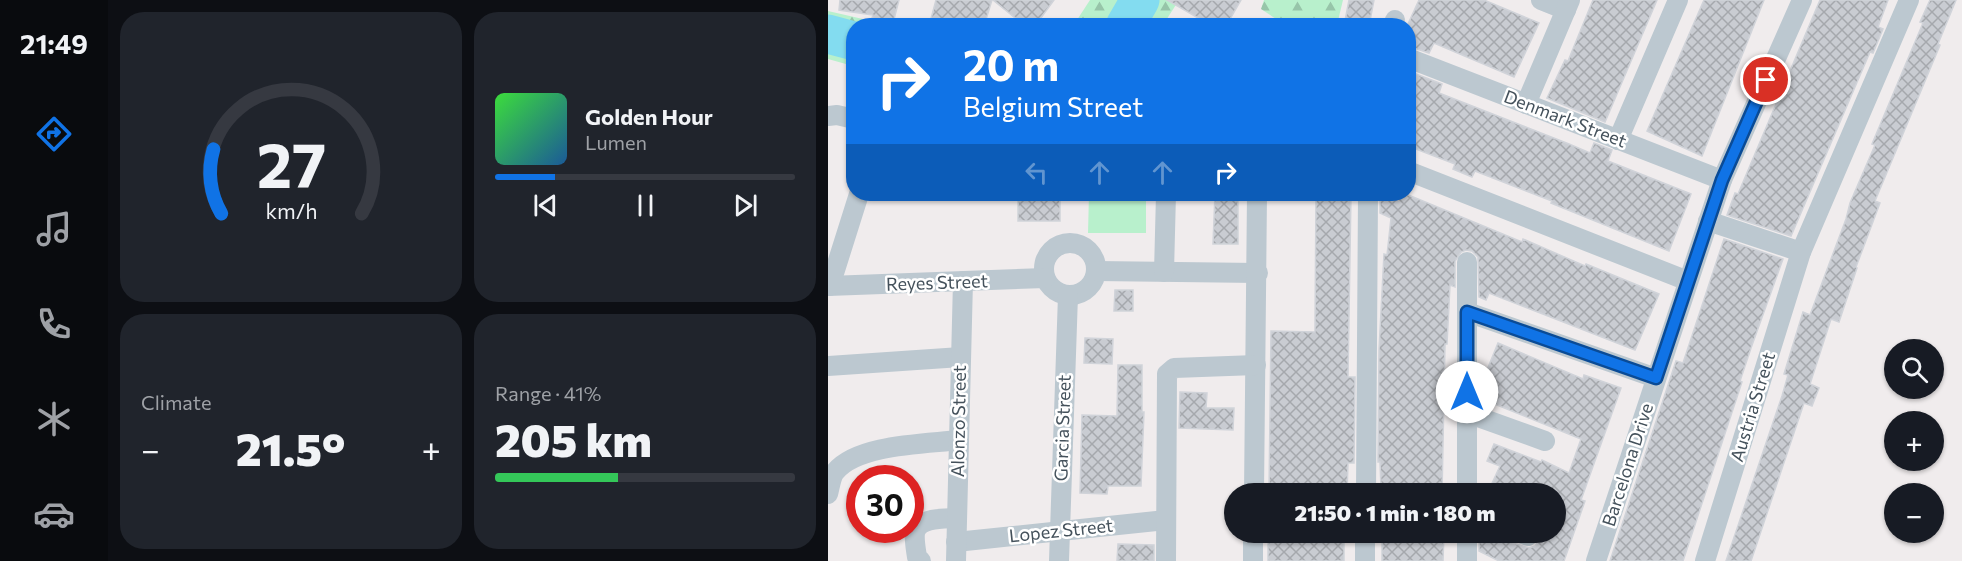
<!DOCTYPE html>
<html lang="en">
<head>
<meta charset="utf-8">
<style>
	body { margin:0; font-family:Commissioner,sans-serif; background:#20242c; color:#f1f3f6; height:100vh; display:flex; flex-direction:column; font-size:22px; white-space:nowrap }
	* { box-sizing:border-box; margin:0 }
	p { font-size:20px; color:#9ea1a6 }
	.icon { flex:none; width:33px; height:33px; fill:none; stroke:currentColor; stroke-width:2; stroke-linecap:round; stroke-linejoin:round }
	.map { position:relative; flex:1; overflow:hidden }
	.sheet { display:flex; flex-direction:column; gap:12px; padding:12px; background:#0d0f14; width:720px }
	.sheet>* { flex:none }
	.hud { position:absolute; left:18px; top:18px; width:570px; height:183px; border-radius:24px; box-shadow:0 2px 4px #0004; background:#1073e6; color:#fff; overflow:hidden }
	.fabs { position:absolute; left:1056px; top:339px; display:grid; gap:12px }
	.fabs a { display:grid; place-items:center; width:60px; height:60px; border-radius:50%; background:#171b24; box-shadow:0 2px 4px #0004; font-size:30px }
	.speed { position:absolute; left:18px; top:465px; display:flex; gap:12px; font-size:30px; font-weight:700; text-align:center }
	.speed>* { display:grid; place-content:center; width:78px; height:78px; border-radius:50%; background:#171b24; box-shadow:0 2px 4px #0004; line-height:1 }
	.speed .limit { border:9px solid #d22; background:#fff; color:#111 }
	.pin { position:absolute; display:grid; place-items:center; width:51px; height:51px; color:#fff; margin:-26px; border:3px solid #fff; border-radius:50%; box-shadow:0 2px 6px #0007 }
	.me { position:absolute; width:66px; margin:-33px; rotate:0deg; stroke-linejoin:round; filter:drop-shadow(0 0 4px #0008) }
	.turn { display:flex; align-items:center; gap:21px; height:126px; padding:0 18px; font-size:27px }
	.turn .icon { width:78px; height:78px; stroke-width:2.5 }
	.turn b { display:block; font-size:42px; line-height:51px }
	.lanes { display:flex; align-items:center; height:57px; padding:0 18px; background:#0003; justify-content:center; gap:30px; direction:ltr }
	.lanes .off { opacity:.35 }
	.big { font-size:45px; font-weight:800; line-height:1.1 }
	.sheet .widget { flex:1; display:flex; flex-direction:column; justify-content:center; gap:9px; min-width:0; padding:0 21px; border-radius:24px; background:#20242c }
	.sheet .dial { align-items:center; gap:0 }
	.dial svg { height:156px; overflow:visible; fill:none; stroke:#363941; stroke-width:7; stroke-linecap:round; text-anchor:middle }
	.dial text { fill:#f1f3f6; stroke:none }
	.song { display:flex; align-items:center; gap:18px }
	.cover { width:72px; height:72px; border-radius:9px; background:linear-gradient(135deg,hsl(120 70% 55%),hsl(210 70% 35%)) }
	.played { height:6px; border-radius:3px; background:linear-gradient(90deg,#1073e6 20%,#363941 20%) }
	.keys { display:flex; justify-content:space-around; direction:ltr }
	.heat { display:flex; justify-content:space-between; align-items:center; font-size:33px; direction:ltr }
	.charge { height:9px; border-radius:4px; background:linear-gradient(90deg,#34c759 41%,#363941 0) }
	.sheet .tiles { flex:1; display:grid; gap:12px; grid-template-columns:repeat(2,1fr) }
	.trip { position:absolute; left:396px; top:483px; width:342px; height:60px; border-radius:30px; background:#171b24; box-shadow:0 2px 4px #0004; font-weight:800; line-height:60px; text-align:center }
	main { display:flex; flex:1; min-height:0 }
	.tabs { display:flex; flex-direction:column; width:108px; justify-content:space-around; align-items:center; background:#090b0e; color:#9ea1a6 }
	.tabs .icon { width:42px; height:42px }
	.tabs .selected { color:#1073e6 }
	.tabs b { font-size:27px; color:#f1f3f6 }
	.map>svg:first-child { display:block }
	.forest { fill:url(#forest-firs) }
	.pitch { fill:#b8f0cc }
	.lines { fill:none; stroke-linecap:round; stroke-linejoin:round }
	.river { stroke:#83dcf0; stroke-width:39 }
	.building { fill:url(#building-cross-hatch); stroke:#d0d3d9; stroke-width:1.5 }
	.street { stroke:#bcc8d0; stroke-width:20 }
	.route-casing { stroke:#0a4b96; stroke-width:15 }
	.route { stroke:#1073e6; stroke-width:10 }
	.labels { text-anchor:middle; stroke-width:5; stroke-linejoin:round; paint-order:stroke }
	.street-label { font-size:18px; fill:#44515b; stroke:#fff }
</style>
</head>
<body>
<main>
<nav class="tabs">
<b>21:49</b>
<svg class="icon selected" aria-label="directions" viewBox="0 0 24 24"><path d="M12 3l9 9-9 9-9-9zM9 14v-3h6M13 9l2 2-2 2"/></svg>
<svg class="icon" aria-label="music" viewBox="0 0 24 24"><path d="M9 18V5l10-2v13"/><circle cx="6" cy="18" r="3"/><circle cx="16" cy="16" r="3"/></svg>
<svg class="icon" aria-label="phone" viewBox="0 0 24 24"><path d="M5 4h4l2 5-3 2q2 4 5 5l2-3 5 2v4C11 20 4 13 5 4z"/></svg>
<svg class="icon" aria-label="climate" viewBox="0 0 24 24"><path d="M12 3v18M4 7l16 10M4 17L20 7"/></svg>
<svg class="icon" aria-label="car" viewBox="0 0 24 24"><path d="M5 17H2v-5l4-1 3-4h7l3 4 3 1v5h-3M9 17h6M6 11h13"/><circle cx="7" cy="17" r="2"/><circle cx="17" cy="17" r="2"/></svg>
</nav>
<section class="sheet">
<div class="tiles">
<div class="widget dial"><svg viewBox="0 0 100 80">
<path d="M14 69A42 42 0 1 1 86 69"/>
<path d="M14 69A42 42 0 0 1 10 36" stroke="#1073e6"/>
<text x="50" y="56" font-size="32" font-weight="700">27</text>
<text x="50" y="72" font-size="11">km/h</text>
</svg></div>
<div class="widget">
<div class="song"><i class="cover"></i><div><b>Golden Hour</b><p>Lumen</p></div></div>
<div class="played"></div>
<div class="keys"><svg class="icon" aria-label="previous" viewBox="0 0 24 24"><path d="M18 5L8 12l10 7zM5 5v14"/></svg><svg class="icon" aria-label="pause" viewBox="0 0 24 24"><path d="M8 5v14M16 5v14"/></svg><svg class="icon" aria-label="next" viewBox="0 0 24 24"><path d="M6 5l10 7-10 7zM19 5v14"/></svg></div>
</div>
<div class="widget"><p>Climate</p>
<div class="heat"><a>−</a><b class="big">21.5°</b><a>+</a></div>
</div>
<div class="widget"><p>Range · 41%</p><b class="big">205 km</b><div class="charge"></div></div>
</div>
</section>
<div class="map">
<svg width="1134" height="561" viewBox="0 0 1134 561">
	<defs>
		<pattern id="forest-firs" width="22" height="20" patternUnits="userSpaceOnUse" patternTransform="scale(1.5)"><rect width="22" height="20" fill="#b8f0cc"/><path d="M5 1l3.5 6h-7zM16 11l3.5 6h-7z" fill="#97c5a9"/></pattern>
		<pattern id="building-cross-hatch" width="8" height="8" patternUnits="userSpaceOnUse" patternTransform="scale(1.5)"><rect width="8" height="8" fill="#c9ccd2"/><path d="M0 0l8 8M0 8l8-8" fill="none" stroke="#a5a8ad"/></pattern>
	</defs>
	<rect width="100%" height="100%" fill="#f0eced"/>
	<g class="forest">
		<polygon points="262,0 351,0 335,25 251,26 247,23"/>
		<polygon points="436,0 515,0 509,25 457,25 433,9"/>
		<polygon points="0,11 61,25 26,26 25,66 0,59"/>
	</g>
	<polygon class="pitch" points="261,194 318,194 318,233 260,233"/>
	<g class="lines">
		<g class="river">
			<polyline points="297,26 312,0"/>
			<polyline points="0,34 26,41"/>
		</g>
	</g>
	<g class="building">
		<polygon points="12,0 71,0 65,23 44,18 45,15 11,10"/>
		<polygon points="108,0 164,0 156,26 101,26"/>
		<polygon points="165,0 226,0 207,26 197,26"/>
		<polygon points="339,0 413,0 398,26 384,26"/>
		<polygon points="521,0 546,0 541,26 516,26"/>
		<polygon points="591,0 656,0 711,23 686,77 606,43 601,53 580,46 580,24"/>
		<polygon points="765,0 829,0 777,122 719,98 737,60 740,61"/>
		<polygon points="876,0 936,0 874,156 819,131"/>
		<polygon points="992,0 1060,0 1050,27 1055,29 1045,53 1042,52 963,236 899,215 907,193 910,194"/>
		<polygon points="1102,0 1128,0 1110,44 1112,45 1047,201 1052,203 1028,267 1029,268 1011,322 1003,319 982,384 991,388 984,406 976,403 923,561 898,561 954,396 960,375 956,374 975,312 982,315 1018,219 1022,203 1047,145 1044,144 1095,23 1092,22"/>
		<polygon points="580,71 614,84 611,93 741,144 762,153 766,143 784,150 780,161 863,194 841,251 723,203 724,201 647,171 644,177 625,169 627,164 580,146"/>
		<rect x="190" y="194" width="42" height="27"/>
		<polygon points="387,194 410,194 410,244 385,244"/>
		<polygon points="488,194 523,194 520,377 527,377 526,463 520,463 519,494 441,494 443,331 487,332"/>
		<polygon points="555,194 578,194 694,242 695,239 757,266 758,264 831,294 807,350 661,293 658,300 651,297 650,257 644,251 638,250 633,252 627,261 627,287 622,285 619,344 617,344 614,494 588,494 588,487 553,488 552,462 550,462 551,350 556,254 559,255 563,218 552,213 552,199"/>
		<polygon points="896,239 955,259 923,348 912,381 914,382 855,561 782,561 848,361 855,363"/>
		<polygon points="287,290 305,290 305,311 286,311"/>
		<polygon points="257,338 285,339 284,364 256,363"/>
		<polygon points="670,343 755,379 756,375 793,388 753,500 757,501 736,561 671,561 651,551 651,532 678,532 680,539 685,543 701,548 707,546 711,541 711,532 728,532 728,494 659,494 672,466 659,461 666,444 713,462 714,460 741,473 753,439 664,403 662,408 651,405 651,380 656,369 659,370"/>
		<polygon points="290,365 314,365 314,412 316,412 313,486 280,486 279,494 252,493 254,415 289,416"/>
		<polygon points="352,392 379,393 378,408 406,408 405,430 351,428"/>
		<polygon points="484,532 516,532 516,561 440,561 440,540 484,540"/>
		<polygon points="554,532 616,532 615,561 554,561"/>
		<polygon points="290,544 326,545 326,561 289,561"/>
	</g>
	<g class="lines">
		<g class="street">
			<polyline points="713,0 738,10"/>
			<polyline points="565,26 567,20"/>
			<polyline points="580,58 894,180"/>
			<polyline points="698,104 742,0"/>
			<polyline points="0,116 9,115 26,119"/>
			<polyline points="790,140 850,0"/>
			<polyline points="580,171 860,281"/>
			<polyline points="880,221 973,252"/>
			<circle cx="242" cy="269" r="26"/>
			<polyline points="639,262 639,494"/>
			<polyline points="268,271 430,273"/>
			<polyline points="336,272 338,194"/>
			<polyline points="0,286 217,278"/>
			<polyline points="2,286 31,194"/>
			<polyline points="639,312 828,378"/>
			<polyline points="0,366 133,357"/>
			<polyline points="639,413 717,441"/>
			<path d="M0,494C2,487 3,477 7,472C29,444 98,444 131,440"/>
			<polyline points="426,494 429,194"/>
			<polyline points="538,494 540,194"/>
			<polyline points="639,532 639,561"/>
			<polyline points="690,532 700,536"/>
			<polyline points="128,542 338,520"/>
			<path d="M93,561L89,557C88,550 86,540 87,533C90,517 116,519 129,518"/>
			<polyline points="128,561 135,281"/>
			<polyline points="231,561 240,295"/>
			<polyline points="338,561 339,374 346,368 428,365"/>
			<polyline points="425,561 425,532"/>
			<polyline points="537,561 537,532"/>
			<polyline points="768,561 894,180 974,0"/>
			<polyline points="877,561 973,252 1081,0"/>
		</g>
	</g>
	<g class="lines">
		<g class="route-casing">
			<polyline id="route" points="639,392 639,312 828,378 894,180 938,80"/>
		</g>
		<use href="#route" class="route"/>
	</g>
	<g class="labels">
		<g class="street-label">
			<text transform="translate(737 119) rotate(21)" y="6">Denmark Street</text>
			<text transform="translate(109 283) rotate(-2)" y="6">Reyes Street</text>
			<text transform="translate(925 407) rotate(-73)" y="6">Austria Street</text>
			<text transform="translate(131 421) rotate(-89)" y="6">Alonzo Street</text>
			<text transform="translate(235 428) rotate(-88)" y="6">Garcia Street</text>
			<text transform="translate(800 465) rotate(-72)" y="6">Barcelona Drive</text>
			<text transform="translate(233 531) rotate(-6)" y="6">Lopez Street</text>
		</g>
	</g>
</svg>
<div class="fabs">
<a><svg class="icon" aria-label="search" viewBox="0 0 24 24"><circle cx="10" cy="10" r="6"/><path d="M15 15l6 6"/></svg></a>
<a>+</a>
<a>−</a>
</div>
<div class="speed"><div class="limit">30</div></div>
<div class="pin" style="left:938px;top:80px;background:#d93025"><svg class="icon" aria-label="arrive" viewBox="0 0 24 24"><path d="M6 21V4h12l-3 4 3 4H6"/></svg></div>
<svg class="me" style="left:639px;top:392px" viewBox="-20 -20 40 40"><circle r="19" fill="#fff"/><path d="M0-13L10 11 0 6-10 11z" fill="#1073e6"/></svg>
<div class="trip">21:50 · 1 min · 180 m</div>
<div class="hud">
<div class="turn"><svg class="icon" aria-label="right" viewBox="0 0 24 24"><path d="M7 20v-9h11M14 6l5 5-5 5"/></svg><div><b>20 m</b>Belgium Street</div></div>
<div class="lanes"><svg class="icon off" aria-label="left" viewBox="0 0 24 24"><path d="M17 20v-9H6M10 6l-5 5 5 5"/></svg><svg class="icon off" aria-label="ahead" viewBox="0 0 24 24"><path d="M12 20V5M6 11l6-6 6 6"/></svg><svg class="icon off" aria-label="ahead" viewBox="0 0 24 24"><path d="M12 20V5M6 11l6-6 6 6"/></svg><svg class="icon" aria-label="right" viewBox="0 0 24 24"><path d="M7 20v-9h11M14 6l5 5-5 5"/></svg></div>
</div>
</div>
</main>
</body>
</html>
